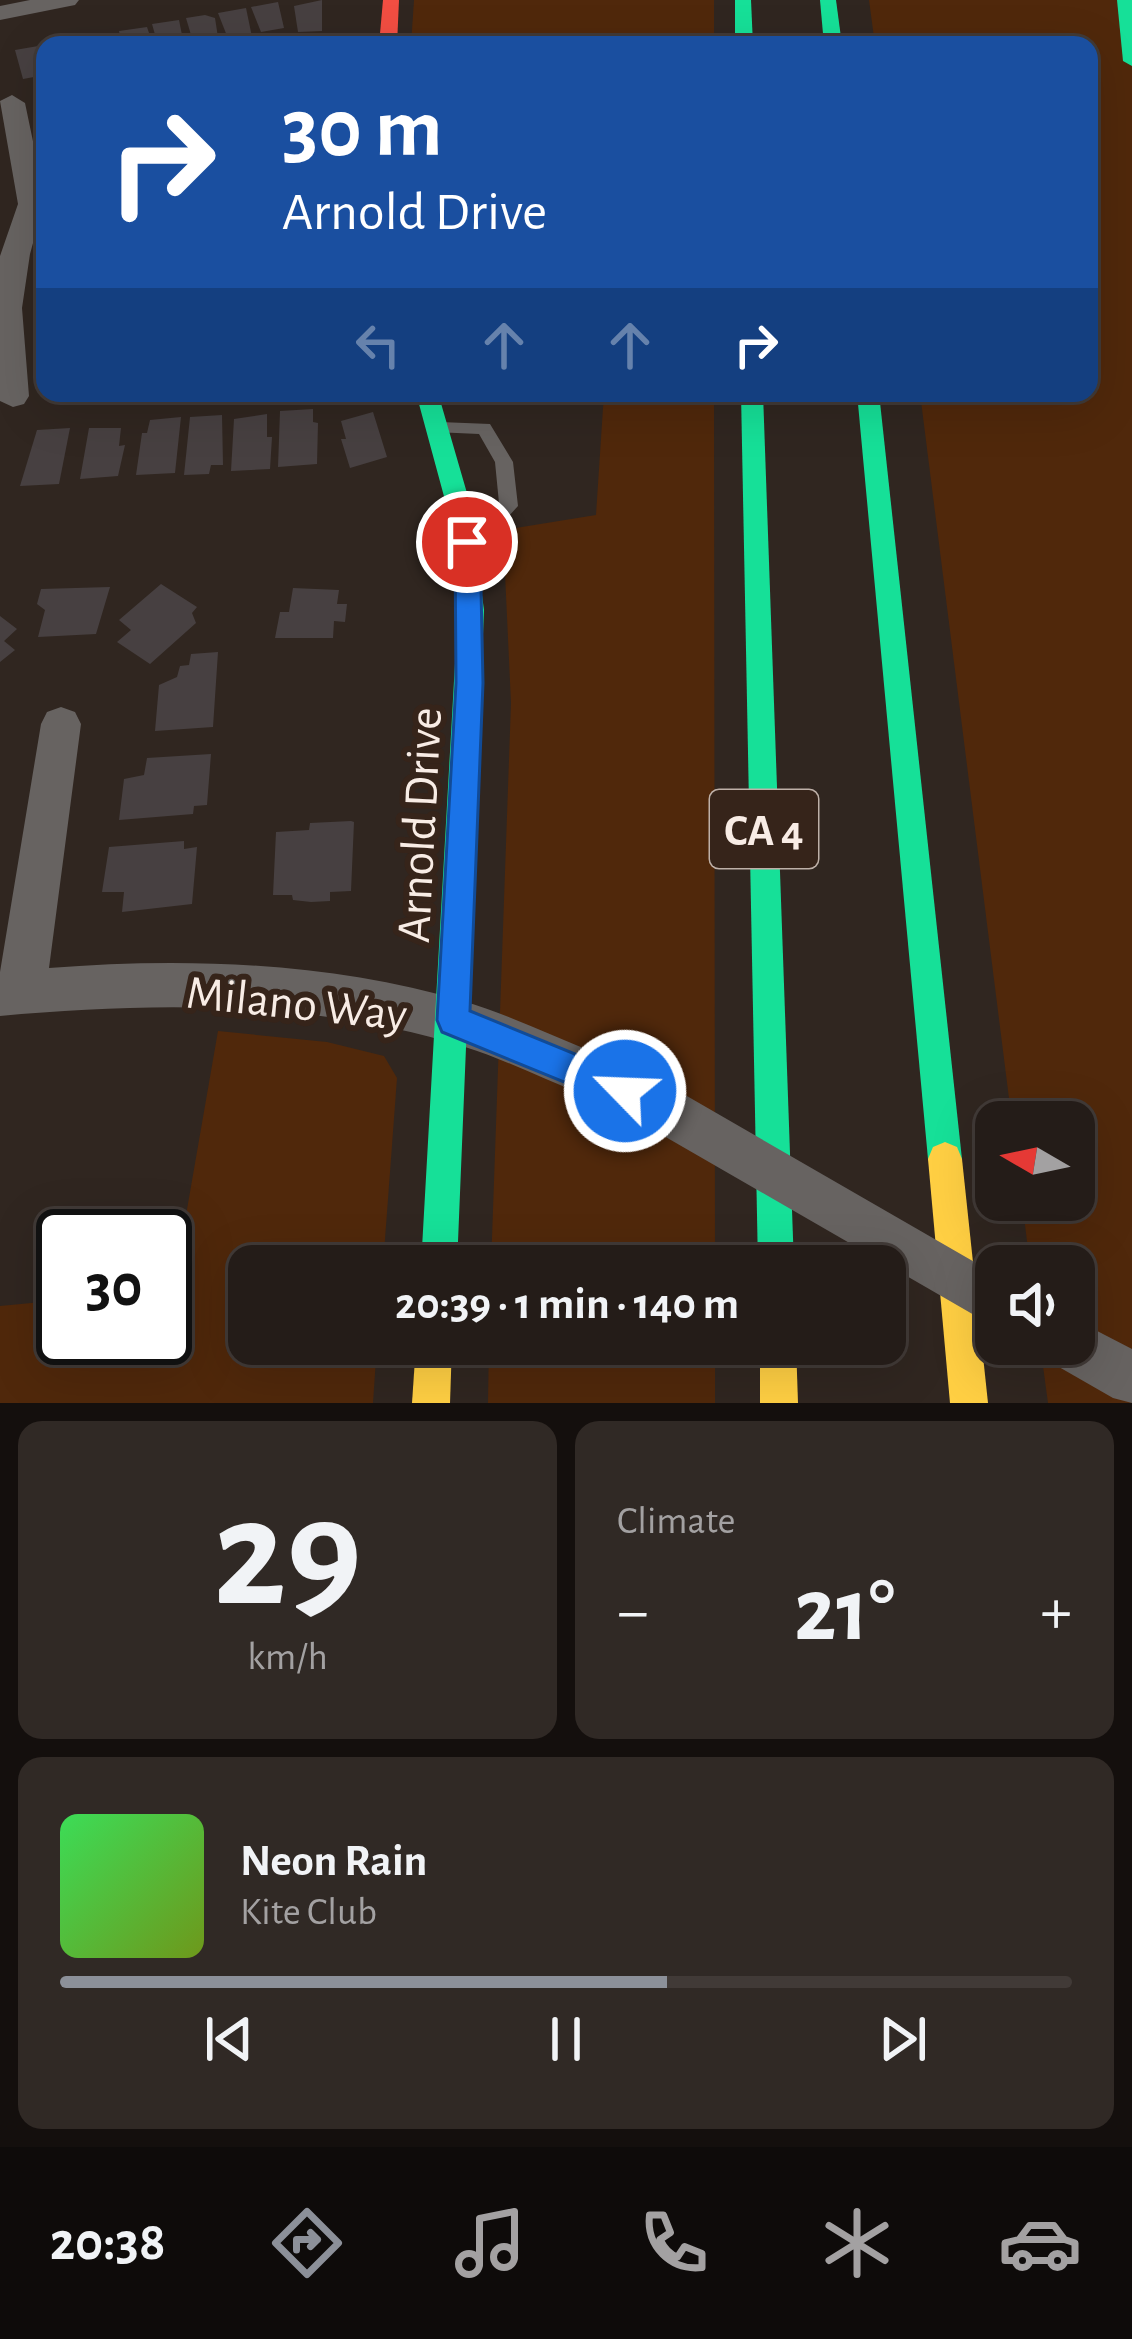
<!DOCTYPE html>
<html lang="en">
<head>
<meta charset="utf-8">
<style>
	body { margin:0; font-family:"Alegreya Sans",sans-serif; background:#302925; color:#f1f3f6; height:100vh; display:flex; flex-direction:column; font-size:45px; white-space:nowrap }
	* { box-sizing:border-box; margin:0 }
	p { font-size:39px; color:#a3a1a2 }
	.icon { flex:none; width:66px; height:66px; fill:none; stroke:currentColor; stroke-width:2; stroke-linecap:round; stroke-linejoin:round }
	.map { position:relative; height:1403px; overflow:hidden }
	.sheet { display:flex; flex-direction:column; gap:18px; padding:18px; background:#140f0d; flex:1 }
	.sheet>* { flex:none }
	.top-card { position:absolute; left:36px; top:36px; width:1062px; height:366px; border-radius:24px; box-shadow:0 12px 48px #0002,0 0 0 3px #413a37; background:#1a4fa0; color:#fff; overflow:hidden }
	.needle { width:78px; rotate:279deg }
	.fabs { position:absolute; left:975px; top:1101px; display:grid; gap:24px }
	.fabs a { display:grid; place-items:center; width:120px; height:120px; border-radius:24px; background:#241c18; box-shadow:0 12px 48px #0002,0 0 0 3px #413a37; font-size:60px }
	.speed { position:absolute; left:36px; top:1209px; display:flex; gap:24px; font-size:60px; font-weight:700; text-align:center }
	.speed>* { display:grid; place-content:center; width:156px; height:156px; border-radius:50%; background:#241c18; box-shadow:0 12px 48px #0002,0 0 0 3px #413a37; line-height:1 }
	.speed .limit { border:6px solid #111; border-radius:18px; background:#fff; color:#111 }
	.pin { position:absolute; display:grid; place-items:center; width:102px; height:102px; color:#fff; margin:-51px; border:6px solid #fff; border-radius:50%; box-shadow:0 3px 12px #0007 }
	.me { position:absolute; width:132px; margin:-66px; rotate:294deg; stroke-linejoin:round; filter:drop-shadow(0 0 9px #0008) }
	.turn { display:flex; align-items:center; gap:42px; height:252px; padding:0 48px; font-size:54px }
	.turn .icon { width:156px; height:156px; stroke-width:2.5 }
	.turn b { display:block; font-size:84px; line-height:102px }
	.lanes { display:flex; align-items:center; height:114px; padding:0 48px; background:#0003; justify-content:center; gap:60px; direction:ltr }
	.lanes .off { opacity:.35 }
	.big { font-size:90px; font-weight:700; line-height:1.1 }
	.sheet .card { flex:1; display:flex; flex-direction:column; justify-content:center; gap:18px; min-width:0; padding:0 42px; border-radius:24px; background:#302925 }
	.sheet .dial { align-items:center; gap:0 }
	.dial b { font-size:156px; line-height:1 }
	.song { display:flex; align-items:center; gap:36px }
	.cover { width:144px; height:144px; border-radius:18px; background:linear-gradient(135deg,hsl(130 70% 55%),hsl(80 70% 35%)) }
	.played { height:12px; border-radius:6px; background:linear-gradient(90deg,#8c9099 60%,#413a37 60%) }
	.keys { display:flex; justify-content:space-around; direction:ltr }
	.heat { display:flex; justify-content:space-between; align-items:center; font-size:66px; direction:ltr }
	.sheet .tiles { flex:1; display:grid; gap:18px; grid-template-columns:1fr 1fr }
	.card:last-child { grid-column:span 2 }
	.trip { position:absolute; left:228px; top:1245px; width:678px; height:120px; border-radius:24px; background:#241c18; box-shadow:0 12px 48px #0002,0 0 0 3px #413a37; font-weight:700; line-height:120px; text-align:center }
	.tab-bar { display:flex; height:192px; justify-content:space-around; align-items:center; background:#0e0b0a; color:#a3a1a2 }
	.tab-bar .icon { width:84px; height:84px }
	.tab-bar .on { color:#8c9099 }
	.tab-bar b { font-size:54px; color:#f1f3f6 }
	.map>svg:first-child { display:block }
	.green { fill:#50280b }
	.building { fill:#474041 }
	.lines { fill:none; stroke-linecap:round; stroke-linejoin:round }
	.lane { fill:#676361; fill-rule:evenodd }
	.street { fill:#676361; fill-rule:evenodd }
	.fast { fill:#16e098; fill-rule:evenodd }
	.slow { fill:#ffcf43; fill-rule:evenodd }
	.jam { fill:#f24e42; fill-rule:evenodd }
	.street-bridge { stroke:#676361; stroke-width:46 }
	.route { fill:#1a73e8; stroke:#114b97; stroke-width:3 }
	.labels { text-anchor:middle; stroke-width:12; stroke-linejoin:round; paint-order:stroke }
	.shield { fill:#36241a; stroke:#beb0a8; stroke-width:3 }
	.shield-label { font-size:45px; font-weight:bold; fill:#f8ece5 }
	.street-label { font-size:48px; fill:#f8ece5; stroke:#36241a }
</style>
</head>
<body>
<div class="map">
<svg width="1132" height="1403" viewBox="0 0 1132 1403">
	<rect width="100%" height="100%" fill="#302620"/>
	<g class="green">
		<polygon points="414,0 714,0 714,45 411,45"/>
		<polygon points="869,0 1125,0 1132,61 1132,1403 1048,1403 1040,1344 1074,1344 1074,1266 1030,1266 1022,1200 1074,1200 1074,1122 1012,1122 920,393 1089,393 1089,45 875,45"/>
		<polygon points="604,393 714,393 715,1266 491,1266 511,703 503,530 596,515"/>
		<polygon points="218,1031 327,1042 384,1056 397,1078 383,1266 249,1266 249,1344 377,1344 373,1403 0,1403 0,1306 63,1300 63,1338 165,1338 165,1291 173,1290"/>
		<polygon points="489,1344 715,1344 715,1403 488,1403"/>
	</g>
	<g class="building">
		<polygon points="322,0 322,31 298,32 294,6"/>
		<polygon points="278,2 284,28 261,32 251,7"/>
		<polygon points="246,8 252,37 229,41 218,13"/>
		<polygon points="205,15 215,18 219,44 194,45 186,18"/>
		<polygon points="179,20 184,45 158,45 152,24"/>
		<polygon points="147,27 152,42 148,45 122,45 119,31"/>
		<polygon points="44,45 45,75 23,79 15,50"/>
		<polygon points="313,409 313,422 318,423 317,464 278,467 280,411"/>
		<polygon points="373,412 387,457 350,468 341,439 346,439 341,421"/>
		<polygon points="267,414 267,437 272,437 270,469 231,471 234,419"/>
		<polygon points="222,415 223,465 211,465 209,474 184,475 190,417"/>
		<polygon points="181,417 175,473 136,475 142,433 147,433 150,420"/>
		<polygon points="70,428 59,484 20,486 37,430"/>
		<polygon points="89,428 121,428 119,446 125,445 118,476 80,479"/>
		<polygon points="161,584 197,607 192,613 196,623 150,664 117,642 131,630 119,620"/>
		<polygon points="110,587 96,634 38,637 45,610 37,604 41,589"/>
		<polygon points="293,588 339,590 337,604 347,604 345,622 334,621 333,638 275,638 280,612 289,612"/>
		<polygon points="0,616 17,629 4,641 15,650 0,662"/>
		<polygon points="218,652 213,727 155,731 159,685 177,677 180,666 189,665 191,654"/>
		<polygon points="211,754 207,805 194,806 193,814 119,820 124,779 144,775 147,758"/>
		<polygon points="351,821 354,822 351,891 330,892 330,901 311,902 293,900 292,895 273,895 276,832 309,830 310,823"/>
		<polygon points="184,841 184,849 197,847 192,904 122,912 124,892 102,892 109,847"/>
	</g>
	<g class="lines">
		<polygon class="lane" points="440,422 490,424 513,462 518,506 507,518 463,526 456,524 454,519 456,514 499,503 495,462 479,434 434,432 434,424"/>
		<g class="street">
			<polygon points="30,0 79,0 75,5 0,20 0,6"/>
			<polygon points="12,95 25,103 45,199 30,254 22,308 29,396 24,404 13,407 0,401 0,256 18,204 0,101"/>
			<path d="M61,707L75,712L81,724L49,968C185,957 331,962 463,1001C510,1015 555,1037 601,1055L607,1072L601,1089L584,1095C544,1079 506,1060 465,1047C316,1000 153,1002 0,1016V972L41,724L47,712Z"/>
			<polygon points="1074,1319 1132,1349 1132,1403 1113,1398 1052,1363 1045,1344 1074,1344"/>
		</g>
		<g class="fast">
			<polygon points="735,0 751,0 753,45 735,45"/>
			<polygon points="820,0 836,0 842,45 824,45"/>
			<polygon points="1117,0 1132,0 1132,66 1123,61"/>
			<polygon points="416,393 438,393 469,500 484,610 457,1266 421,1266 458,610 445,500"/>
			<polygon points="741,393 763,393 794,1266 758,1266"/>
			<polygon points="857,393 879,393 962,1159 957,1171 945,1176 933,1171 928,1159"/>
		</g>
		<g class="slow">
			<polygon points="945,1142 957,1147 962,1159 988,1403 950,1403 928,1159 933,1147"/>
			<polygon points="416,1344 452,1344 450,1403 412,1403"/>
			<polygon points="760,1344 796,1344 798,1403 760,1403"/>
		</g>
		<polygon class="jam" points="383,0 399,0 397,45 379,45"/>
		<polyline class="street-bridge" points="584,1072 665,1110 996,1301"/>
	</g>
	<polygon class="route" points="467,532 480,542 483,683 470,1011 636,1079 641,1091 636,1103 625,1107 442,1032 437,1020 456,683 455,542"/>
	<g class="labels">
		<rect class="shield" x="710" y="790" width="108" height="78" rx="9"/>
		<g class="shield-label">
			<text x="764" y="845">CA 4</text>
		</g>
		<g class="street-label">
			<text transform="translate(418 825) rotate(-87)" y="17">Arnold Drive</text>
			<text transform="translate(297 1002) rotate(6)" y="17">Milano Way</text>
		</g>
	</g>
</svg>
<div class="fabs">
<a><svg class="needle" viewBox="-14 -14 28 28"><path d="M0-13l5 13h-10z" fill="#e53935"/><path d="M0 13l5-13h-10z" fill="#a3a1a2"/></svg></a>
<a><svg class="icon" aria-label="sound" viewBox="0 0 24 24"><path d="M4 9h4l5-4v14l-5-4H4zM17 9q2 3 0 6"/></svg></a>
</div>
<div class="speed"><div class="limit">30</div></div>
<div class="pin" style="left:467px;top:542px;background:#d93025"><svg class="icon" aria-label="arrive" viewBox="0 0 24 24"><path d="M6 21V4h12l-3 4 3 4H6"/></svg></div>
<svg class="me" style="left:625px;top:1091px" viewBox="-20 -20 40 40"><circle r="17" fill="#1a73e8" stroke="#fff" stroke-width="3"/><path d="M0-11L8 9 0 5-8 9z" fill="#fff"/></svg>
<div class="trip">20:39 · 1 min · 140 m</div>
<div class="top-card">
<div class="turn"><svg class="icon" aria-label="right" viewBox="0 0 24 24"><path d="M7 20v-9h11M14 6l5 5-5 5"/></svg><div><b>30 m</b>Arnold Drive</div></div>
<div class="lanes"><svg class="icon off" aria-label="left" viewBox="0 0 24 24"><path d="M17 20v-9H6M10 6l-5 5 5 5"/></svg><svg class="icon off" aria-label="ahead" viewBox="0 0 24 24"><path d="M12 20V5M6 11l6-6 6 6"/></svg><svg class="icon off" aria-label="ahead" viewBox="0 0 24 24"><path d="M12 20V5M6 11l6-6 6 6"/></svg><svg class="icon" aria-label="right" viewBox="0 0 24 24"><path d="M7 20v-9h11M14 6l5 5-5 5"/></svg></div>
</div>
</div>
<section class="sheet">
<div class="tiles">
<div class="card dial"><b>29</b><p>km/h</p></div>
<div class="card"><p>Climate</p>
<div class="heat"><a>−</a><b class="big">21°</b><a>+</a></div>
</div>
<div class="card">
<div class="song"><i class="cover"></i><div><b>Neon Rain</b><p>Kite Club</p></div></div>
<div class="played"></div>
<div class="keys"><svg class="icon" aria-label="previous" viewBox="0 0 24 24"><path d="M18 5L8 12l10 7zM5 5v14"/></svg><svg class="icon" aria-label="pause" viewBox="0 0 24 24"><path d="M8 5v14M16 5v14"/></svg><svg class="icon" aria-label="next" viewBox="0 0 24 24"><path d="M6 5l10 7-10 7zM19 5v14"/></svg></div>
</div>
</div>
</section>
<nav class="tab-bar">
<b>20:38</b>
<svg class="icon on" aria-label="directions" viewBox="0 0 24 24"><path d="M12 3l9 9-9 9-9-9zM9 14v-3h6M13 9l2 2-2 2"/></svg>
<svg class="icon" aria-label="music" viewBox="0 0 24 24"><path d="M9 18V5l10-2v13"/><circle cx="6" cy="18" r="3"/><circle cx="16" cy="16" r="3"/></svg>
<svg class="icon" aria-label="phone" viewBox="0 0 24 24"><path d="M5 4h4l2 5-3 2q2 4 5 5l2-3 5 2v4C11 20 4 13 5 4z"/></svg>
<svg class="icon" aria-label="climate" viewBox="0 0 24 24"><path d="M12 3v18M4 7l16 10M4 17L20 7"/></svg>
<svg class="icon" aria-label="car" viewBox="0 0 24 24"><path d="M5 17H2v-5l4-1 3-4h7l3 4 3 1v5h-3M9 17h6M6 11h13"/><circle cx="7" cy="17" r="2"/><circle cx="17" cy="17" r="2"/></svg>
</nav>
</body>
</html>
